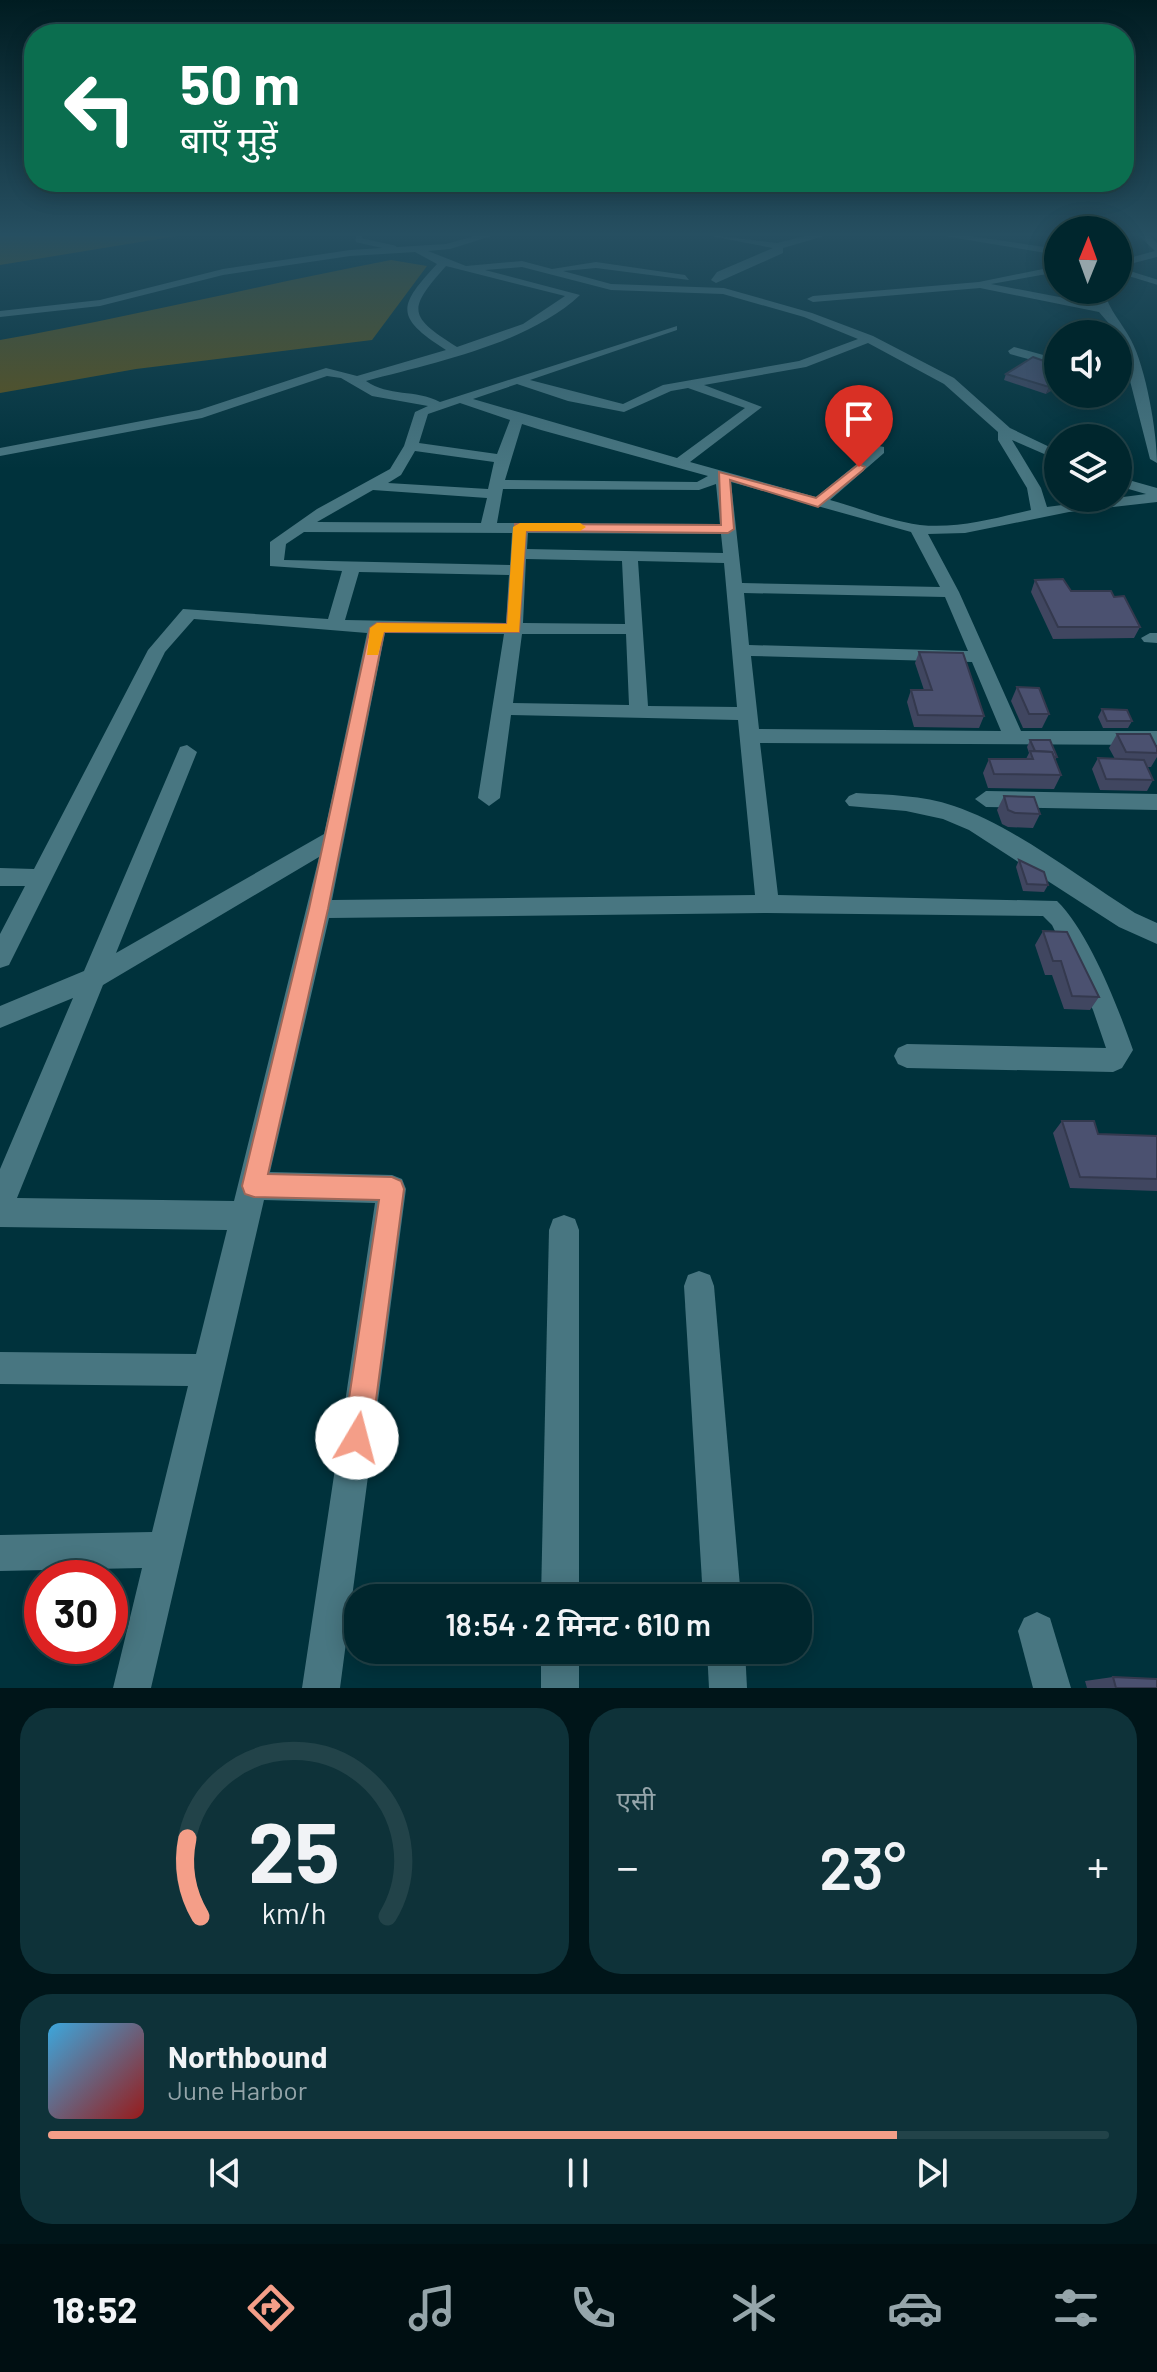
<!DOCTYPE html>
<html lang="hi">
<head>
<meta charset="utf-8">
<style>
	body { margin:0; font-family:Barlow,"Noto Sans Devanagari",sans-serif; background:#0e3239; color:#f1f3f6; height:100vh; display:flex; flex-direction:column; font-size:30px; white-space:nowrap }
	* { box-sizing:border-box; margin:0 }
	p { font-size:26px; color:#95a5aa }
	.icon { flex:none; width:44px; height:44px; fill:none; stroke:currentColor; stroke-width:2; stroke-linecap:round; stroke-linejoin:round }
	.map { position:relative; height:1688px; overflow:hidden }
	.side { display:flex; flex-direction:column; gap:20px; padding:20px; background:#001519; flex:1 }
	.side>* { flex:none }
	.hud { position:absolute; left:24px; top:24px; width:1110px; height:168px; border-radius:32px; box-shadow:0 4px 20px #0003,0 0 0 2px #224349; background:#0b6e4f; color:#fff; overflow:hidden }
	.needle { width:52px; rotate:1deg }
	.controls { position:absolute; left:1044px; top:216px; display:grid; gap:16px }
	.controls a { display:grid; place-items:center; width:88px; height:88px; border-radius:50%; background:#00262d; box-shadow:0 4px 20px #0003,0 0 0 2px #224349; font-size:40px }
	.speed { position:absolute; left:24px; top:1560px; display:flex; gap:16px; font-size:40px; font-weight:700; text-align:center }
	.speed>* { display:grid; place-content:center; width:104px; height:104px; border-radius:50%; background:#00262d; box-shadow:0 4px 20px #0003,0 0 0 2px #224349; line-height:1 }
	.speed .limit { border:12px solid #d22; background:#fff; color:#111 }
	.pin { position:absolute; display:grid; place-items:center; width:68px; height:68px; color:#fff; margin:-82px -34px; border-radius:50% 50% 50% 0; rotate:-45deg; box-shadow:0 0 8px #0007 }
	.pin .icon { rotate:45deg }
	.me { position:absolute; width:88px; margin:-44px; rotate:8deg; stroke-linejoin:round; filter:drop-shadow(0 0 6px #0008) }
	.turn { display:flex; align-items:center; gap:28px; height:168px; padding:0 24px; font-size:36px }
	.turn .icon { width:104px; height:104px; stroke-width:2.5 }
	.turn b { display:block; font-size:56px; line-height:68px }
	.big { font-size:60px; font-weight:600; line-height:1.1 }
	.side .tile { flex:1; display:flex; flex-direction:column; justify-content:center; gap:12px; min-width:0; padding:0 28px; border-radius:32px; background:#0e3239 }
	.side .dial { align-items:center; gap:0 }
	.dial svg { height:208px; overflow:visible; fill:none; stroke:#224349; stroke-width:7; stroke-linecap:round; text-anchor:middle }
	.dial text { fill:#f1f3f6; stroke:none }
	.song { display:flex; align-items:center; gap:24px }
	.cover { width:96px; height:96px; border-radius:12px; background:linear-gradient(135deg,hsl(200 70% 55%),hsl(0 70% 35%)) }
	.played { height:8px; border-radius:4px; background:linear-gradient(90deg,#f49e88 80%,#224349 80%) }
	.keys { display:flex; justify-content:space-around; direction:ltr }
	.heat { display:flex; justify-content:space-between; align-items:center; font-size:44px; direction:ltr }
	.side .tiles { flex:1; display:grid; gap:20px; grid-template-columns:1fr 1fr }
	.tile:last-child { grid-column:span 2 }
	.trip { position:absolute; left:344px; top:1584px; width:468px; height:80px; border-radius:32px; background:#00262d; box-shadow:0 4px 20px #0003,0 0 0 2px #224349; font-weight:600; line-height:80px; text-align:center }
	.tabs { display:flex; height:128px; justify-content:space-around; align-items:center; background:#000f12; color:#95a5aa }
	.tabs .icon { width:56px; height:56px }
	.tabs .active { color:#f49e88 }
	.tabs b { font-size:36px; color:#f1f3f6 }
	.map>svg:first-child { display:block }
	.green { fill:#635416 }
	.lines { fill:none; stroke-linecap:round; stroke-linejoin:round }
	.service { stroke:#487681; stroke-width:5 }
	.minor { fill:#487681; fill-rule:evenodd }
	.wall { fill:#404660 }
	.shaded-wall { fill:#34394e }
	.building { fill:#4b5170; stroke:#34394e; stroke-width:2 }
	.route { fill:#f49e88; stroke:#9f6758; stroke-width:2 }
	.slow { fill:#f59e0b }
</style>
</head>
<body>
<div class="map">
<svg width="1157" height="1688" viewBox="0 0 1157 1688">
	<rect width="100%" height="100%" fill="#00323c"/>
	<g class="green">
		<polygon points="0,233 195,233 0,265"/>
		<path d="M391,260L427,266L372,340L136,369L0,393V340C131,317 260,285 391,260Z"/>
	</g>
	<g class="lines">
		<g class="service">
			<polyline points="360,233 358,240 394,248"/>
			<polyline points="1118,270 1157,282"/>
		</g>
		<g class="minor">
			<path d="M485,233H501L450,249L428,251L466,266L522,261L552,269L596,262L685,275L689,280L596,268L563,271L611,284L724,288L812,313L873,336L954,378L1010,428L1058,451V460L1012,440L1041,488L1047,507L1146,494L1118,486V477L1157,488V502L1069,512L965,533L928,534L959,592L1021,731H1157V745L760,743L778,895L1057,901C1089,932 1118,1007 1133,1050L1122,1068L1113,1072L907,1068L898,1064L894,1056L898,1048L907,1044L1106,1048L1093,1010L1052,925L1043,916L767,913L329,918L270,1172L392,1175L402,1179L406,1189L340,1688H302L375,1203L264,1200L151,1688H113L142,1568L0,1571V1535L152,1532L188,1386L0,1384V1352L196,1354L227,1230L0,1227V1169L73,998L0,1028V1006L84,971L180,747L187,745L197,752L116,953L324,834L367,633L194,619L165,652L9,965L0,968V934L25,886H0V868L34,869L148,650L183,609L328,619L342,571L270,566V542L317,509L390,469L404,446L415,412L428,406L372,396L341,378L327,376L202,418L0,456V448L199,410L326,368L357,376L446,350C394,317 398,306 437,264L415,252L350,256L223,275L100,306L0,317V311L100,300L223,269L350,250L446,244ZM446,266L565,296L523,324L457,347C407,316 408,309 446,266ZM522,267L611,290L723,294L804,317L858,339L799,361L663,385L623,404L530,380L677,330V326L440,402C415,389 389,397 366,381C433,363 528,344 580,295L485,270ZM868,343L944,384L998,432V440L1027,488L1031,510C995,518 958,529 920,525C890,521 859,508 830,500L884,453V447L879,446L816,497L690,462L762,407L704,385L806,367ZM517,384L568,401L624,412L671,391L688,388L745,408L677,458L473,399ZM460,403L510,420L497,454L419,443L428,414ZM522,424L541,430L708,476L697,482L505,480ZM415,451L494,462L488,489L388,483L401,475ZM731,482L911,532L940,587L742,583ZM716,484L720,524L497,523L503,489L699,490ZM373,490L487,498L481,523L317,522ZM304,532L512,533L510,565L284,560L286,544ZM528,533L721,534L723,553L527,549ZM526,559L622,561L625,624L523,623ZM638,561L724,563L737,707L648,706ZM359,572L509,575L506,623L345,620ZM744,593L945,597L968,651L749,645ZM385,633L504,634L478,798L489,806L500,798L511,715L738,720L755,895L332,900ZM522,634H626L629,705L513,703ZM751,656L972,662L1001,731L759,729ZM319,857L234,1201L17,1198L103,985Z"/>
			<polygon points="695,233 777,243 817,233 834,233 783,248 783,253 716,283 711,280 717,272 773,248"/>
			<polygon points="926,233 950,233 1058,249 1058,255"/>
			<polygon points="1136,233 1147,233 1157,243 1157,257 1118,267 1118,261 1155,251"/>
			<path d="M1058,266V272L991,284L1096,304L1094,290H1104C1109,311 1121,321 1131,340C1146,368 1157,432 1157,463L1150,459L1118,334L1099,312L980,288L813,302L807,299L813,296L979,282Z"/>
			<polygon points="1014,347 1058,359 1058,367 1010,354 1008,351"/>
			<polygon points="1150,633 1157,633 1157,643 1144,642 1141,638"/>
			<polygon points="986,791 1157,794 1157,810 986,807 975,799"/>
			<path d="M856,793C889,795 922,795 954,806C1014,826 1081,879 1135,913L1157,923V944L1119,927L969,830L943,819L906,811L849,806L845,801L849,796Z"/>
			<polygon points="564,1215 575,1219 579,1230 579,1598 541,1598 549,1230 553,1219"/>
			<polygon points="699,1271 710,1275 714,1286 741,1598 703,1598 684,1286 688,1275"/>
			<polygon points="1037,1612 1050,1618 1071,1688 1033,1688 1018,1631 1024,1618"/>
			<rect x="541" y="1650" width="38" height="38"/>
			<polygon points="707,1650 745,1650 747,1688 709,1688"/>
		</g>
	</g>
	<g class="wall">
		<polygon points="1150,233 1157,233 1157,239"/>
		<polygon points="1058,366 1046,394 1004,380 1006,374"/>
		<polygon points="1035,580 1071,591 1114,597 1140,627 1134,638 1053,639 1031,592"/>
		<polygon points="919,652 984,716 979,728 914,727 907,702 911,690 924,690 915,663"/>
		<polygon points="1017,687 1049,714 1042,728 1023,728 1011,701"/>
		<polygon points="1102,709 1132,721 1128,728 1103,728 1098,717"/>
		<polygon points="1117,734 1157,753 1157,757 1151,767 1147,767 1153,780 1147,791 1100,790 1092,769 1098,758 1115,759 1109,748"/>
		<polygon points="1030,740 1057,757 1055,760 1061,775 1054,789 988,788 983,773 989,759 1026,759 1029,753 1027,747"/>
		<polygon points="1004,796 1040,814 1033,828 1008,827 1002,824 997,810"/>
		<polygon points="1019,860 1048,885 1044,892 1023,891 1016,867"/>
		<polygon points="1043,931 1099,997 1090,1010 1064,1009 1052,975 1045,975 1035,945"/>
		<polygon points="1062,1121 1098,1134 1157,1136 1157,1191 1070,1188 1053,1133"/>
		<polygon points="1113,1677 1157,1688 1087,1688 1085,1681"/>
	</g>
	<polygon class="shaded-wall" points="1058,382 1058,387 1046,394 1049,387"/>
	<g class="building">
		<polygon points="1033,357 1058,366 1058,382 1049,387 1006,374"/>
		<polygon points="1063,579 1071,591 1111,591 1114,597 1124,596 1140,627 1058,627 1035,580"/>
		<polygon points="919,652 963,653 984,716 918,715 911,690 932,690"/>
		<polygon points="1017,687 1039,688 1049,714 1029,714"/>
		<polygon points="1102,709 1127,710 1132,721 1107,721"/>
		<polygon points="1117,734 1150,734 1157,748 1157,753 1126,752"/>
		<polygon points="1030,740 1050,740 1057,757 1054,757 1052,752 1035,751"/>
		<polygon points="1030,751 1052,752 1061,775 994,774 989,759 1033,759"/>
		<polygon points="1098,758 1144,760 1153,780 1106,779"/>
		<polygon points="1004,796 1034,797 1040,814 1015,813 1008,810"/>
		<polygon points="1019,860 1044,872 1048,885 1027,884"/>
		<polygon points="1043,931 1067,932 1099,997 1072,996 1061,961 1053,961"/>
		<polygon points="1062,1121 1094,1121 1098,1134 1157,1136 1157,1179 1080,1177"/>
		<polygon points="1113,1677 1157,1679 1157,1688 1116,1688"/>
	</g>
	<linearGradient id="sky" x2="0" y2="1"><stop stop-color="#001c21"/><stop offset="0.5" stop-color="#264f61"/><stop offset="1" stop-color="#264f61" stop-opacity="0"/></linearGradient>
	<rect width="1157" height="469" fill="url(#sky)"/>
	<polygon class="route" points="859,464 865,467 863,470 818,507 730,480 734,529 728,533 526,531 519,632 384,632 328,909 268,1174 392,1177 401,1181 404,1189 371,1438 367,1448 357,1452 347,1448 343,1438 379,1200 254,1197 245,1194 242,1186 309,909 370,628 377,623 507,624 515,524 721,525 719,472 816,498"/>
	<polygon class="slow" points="520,523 580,523 586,527 580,531 526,531 519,632 384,632 378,655 367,655 370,628 377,623 507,624 513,527"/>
</svg>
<div class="controls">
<a><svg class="needle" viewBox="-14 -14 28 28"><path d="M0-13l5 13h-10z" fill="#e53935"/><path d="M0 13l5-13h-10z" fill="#95a5aa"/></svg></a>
<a><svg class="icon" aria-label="sound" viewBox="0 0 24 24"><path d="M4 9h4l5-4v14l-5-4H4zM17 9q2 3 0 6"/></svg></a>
<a><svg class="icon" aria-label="layers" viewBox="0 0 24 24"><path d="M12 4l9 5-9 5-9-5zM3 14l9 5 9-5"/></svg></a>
</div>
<div class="speed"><div class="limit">30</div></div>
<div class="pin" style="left:859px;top:467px;background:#d93025"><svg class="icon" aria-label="arrive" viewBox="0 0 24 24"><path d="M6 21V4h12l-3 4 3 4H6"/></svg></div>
<svg class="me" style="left:357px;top:1438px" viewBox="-20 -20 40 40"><circle r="19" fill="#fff"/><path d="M0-13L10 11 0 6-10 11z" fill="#f49e88"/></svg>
<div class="trip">18:54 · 2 मिनट · 610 m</div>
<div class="hud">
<div class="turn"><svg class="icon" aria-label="left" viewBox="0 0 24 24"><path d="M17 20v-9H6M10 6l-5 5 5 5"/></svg><div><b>50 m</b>बाएँ मुड़ें</div></div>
</div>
</div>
<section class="side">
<div class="tiles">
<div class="tile dial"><svg viewBox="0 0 100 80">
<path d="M14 69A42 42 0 1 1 86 69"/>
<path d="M14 69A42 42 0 0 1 9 39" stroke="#f49e88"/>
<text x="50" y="56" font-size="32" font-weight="700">25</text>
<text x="50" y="72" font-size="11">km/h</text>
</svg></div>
<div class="tile"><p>एसी</p>
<div class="heat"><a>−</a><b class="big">23°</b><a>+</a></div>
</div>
<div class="tile">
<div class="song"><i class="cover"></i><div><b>Northbound</b><p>June Harbor</p></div></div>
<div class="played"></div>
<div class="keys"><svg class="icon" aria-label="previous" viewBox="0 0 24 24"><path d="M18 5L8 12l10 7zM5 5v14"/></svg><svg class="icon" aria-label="pause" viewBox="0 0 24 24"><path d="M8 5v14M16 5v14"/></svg><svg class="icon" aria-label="next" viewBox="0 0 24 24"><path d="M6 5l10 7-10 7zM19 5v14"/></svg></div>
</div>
</div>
</section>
<nav class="tabs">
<b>18:52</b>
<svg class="icon active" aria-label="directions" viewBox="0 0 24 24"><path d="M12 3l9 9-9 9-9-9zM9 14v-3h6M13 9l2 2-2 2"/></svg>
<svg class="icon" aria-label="music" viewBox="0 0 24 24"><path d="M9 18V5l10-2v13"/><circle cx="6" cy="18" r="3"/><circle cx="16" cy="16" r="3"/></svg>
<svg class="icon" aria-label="phone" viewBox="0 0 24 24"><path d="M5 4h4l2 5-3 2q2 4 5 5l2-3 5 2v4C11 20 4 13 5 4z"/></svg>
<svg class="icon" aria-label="climate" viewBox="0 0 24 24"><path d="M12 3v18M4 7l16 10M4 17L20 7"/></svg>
<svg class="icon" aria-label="car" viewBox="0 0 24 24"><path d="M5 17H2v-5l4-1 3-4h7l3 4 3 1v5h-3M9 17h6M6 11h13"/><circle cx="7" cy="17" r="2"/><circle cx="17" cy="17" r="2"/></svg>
<svg class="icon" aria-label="filters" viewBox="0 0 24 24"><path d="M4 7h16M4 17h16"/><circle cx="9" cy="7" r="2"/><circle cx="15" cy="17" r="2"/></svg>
</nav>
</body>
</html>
